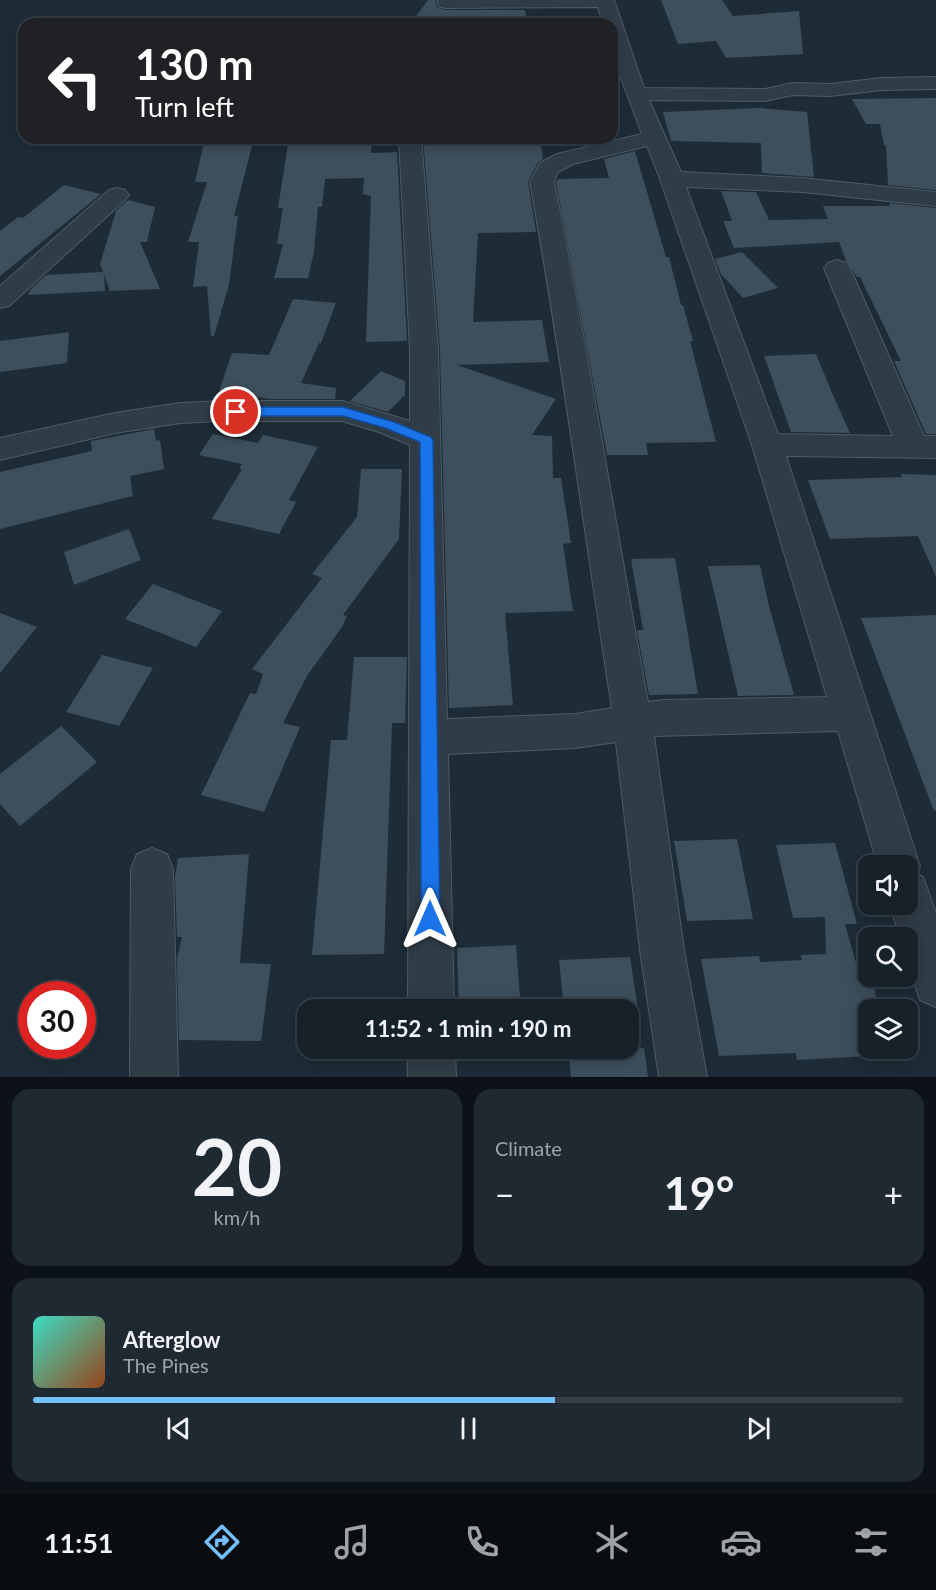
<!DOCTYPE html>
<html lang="en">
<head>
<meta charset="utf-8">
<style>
	body { margin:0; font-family:Lato,sans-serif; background:#1f2931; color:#f1f3f6; height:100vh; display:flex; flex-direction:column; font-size:22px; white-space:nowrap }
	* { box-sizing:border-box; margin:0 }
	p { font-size:20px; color:#9ea3a8 }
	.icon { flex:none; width:33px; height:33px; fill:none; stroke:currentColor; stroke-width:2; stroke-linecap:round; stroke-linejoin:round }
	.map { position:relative; height:1077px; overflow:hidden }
	.panel { display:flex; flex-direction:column; gap:12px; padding:12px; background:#0c1217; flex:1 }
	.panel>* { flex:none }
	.top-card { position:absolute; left:18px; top:18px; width:600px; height:126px; border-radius:18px; box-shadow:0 3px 15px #0003,0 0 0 2px #353e46; background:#202124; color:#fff; overflow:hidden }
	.controls { position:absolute; left:858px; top:855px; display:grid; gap:12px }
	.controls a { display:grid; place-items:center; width:60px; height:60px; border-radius:12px; background:#162129; box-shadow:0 3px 15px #0003,0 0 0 2px #353e46; font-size:30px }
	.speed { position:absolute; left:18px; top:981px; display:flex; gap:12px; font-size:30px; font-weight:700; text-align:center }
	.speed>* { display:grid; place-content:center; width:78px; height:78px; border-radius:50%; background:#162129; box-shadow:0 3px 15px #0003,0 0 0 2px #353e46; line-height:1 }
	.speed .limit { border:9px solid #d22; background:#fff; color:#111 }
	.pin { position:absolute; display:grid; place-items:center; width:51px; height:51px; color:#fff; margin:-26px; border:3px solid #fff; border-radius:50%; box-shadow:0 2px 6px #0007 }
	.me { position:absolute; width:66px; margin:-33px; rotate:0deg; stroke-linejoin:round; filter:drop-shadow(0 0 4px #0008) }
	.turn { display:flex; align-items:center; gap:21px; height:126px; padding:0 18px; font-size:27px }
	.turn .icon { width:78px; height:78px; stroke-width:2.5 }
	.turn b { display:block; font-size:42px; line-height:51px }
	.big { font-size:45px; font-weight:700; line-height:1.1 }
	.panel .card { flex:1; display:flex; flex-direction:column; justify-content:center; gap:9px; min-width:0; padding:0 21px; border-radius:18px; background:#1f2931 }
	.panel .dial { align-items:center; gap:0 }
	.dial b { font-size:78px; line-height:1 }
	.song { display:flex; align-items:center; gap:18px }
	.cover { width:72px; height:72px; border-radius:9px; background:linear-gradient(135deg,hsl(170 70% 55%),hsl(20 70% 35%)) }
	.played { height:6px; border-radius:3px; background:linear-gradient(90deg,#74bfff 60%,#353e46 60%) }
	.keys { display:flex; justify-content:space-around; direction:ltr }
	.heat { display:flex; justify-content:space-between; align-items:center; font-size:33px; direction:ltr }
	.panel .tiles { flex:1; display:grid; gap:12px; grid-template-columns:1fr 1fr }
	.card:last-child { grid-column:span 2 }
	.trip { position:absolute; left:297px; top:999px; width:342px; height:60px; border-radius:18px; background:#162129; box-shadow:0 3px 15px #0003,0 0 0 2px #353e46; font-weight:700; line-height:60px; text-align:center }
	.tab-bar { display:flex; height:96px; justify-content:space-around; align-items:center; background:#090d10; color:#9ea3a8 }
	.tab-bar .icon { width:42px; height:42px }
	.tab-bar .on { color:#74bfff }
	.tab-bar b { font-size:27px; color:#f1f3f6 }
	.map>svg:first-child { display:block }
	.building { fill:#3d4f5c }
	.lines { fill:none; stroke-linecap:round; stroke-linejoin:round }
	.minor-casing { stroke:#4d5b65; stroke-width:2 }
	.minor { fill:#303d47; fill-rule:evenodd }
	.route { fill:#1a73e8; stroke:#114b97; stroke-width:1.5 }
</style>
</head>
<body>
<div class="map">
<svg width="936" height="1077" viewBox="0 0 936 1077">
	<rect width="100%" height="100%" fill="#1d2c37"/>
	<g class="building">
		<polygon points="428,0 436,0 435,3 438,8 446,10 525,10 528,24 410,24"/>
		<polygon points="661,0 722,0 733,16 799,11 803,54 726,58 716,41 678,44"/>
		<polygon points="936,98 936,190 888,185 886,145 884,145 880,124 866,124 852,99"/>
		<polygon points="760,108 807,112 814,177 762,173 761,143 671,141 663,112"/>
		<polygon points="205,138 254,138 234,216 238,216 229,285 214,336 211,336 207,286 193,287 199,242 188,242 207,182 195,182"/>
		<polygon points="289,138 372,138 371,153 397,152 407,341 366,342 371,196 363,194 364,178 325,179 322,207 318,207 314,252 308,278 274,278 283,244 277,244 283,208 278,208"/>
		<polygon points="423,138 540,138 543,159 538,162 528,182 536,232 478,233 473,322 542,320 549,362 457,365 556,399 532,435 552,436 553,478 561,478 571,543 563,544 573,611 505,613 513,705 449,708 440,349"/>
		<polygon points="635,151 666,257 669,257 681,305 683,305 693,341 690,341 716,442 646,443 648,455 607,455 556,182 558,179 609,178 604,159"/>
		<polygon points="64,185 101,194 0,276 0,231 18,217 23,218"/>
		<polygon points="721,191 756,192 769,220 828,219 823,206 890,206 889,203 936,208 936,434 926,434 894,361 901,361 860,277 857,277 846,261 839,242 734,248 723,221 732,221"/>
		<polygon points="128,200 155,207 147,242 140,242 160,289 110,291 104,274 105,291 28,295 30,290 46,275 103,272 100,264 116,211"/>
		<polygon points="742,252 778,288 743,298 721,274 715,259"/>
		<polygon points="293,299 336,303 321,343 319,343 301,383 336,388 335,399 270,399 219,391 232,353 269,355"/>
		<polygon points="69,332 67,363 0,372 0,341"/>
		<polygon points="816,354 833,395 850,433 791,432 764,356"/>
		<polygon points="381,371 405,381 405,395 388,412 350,401"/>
		<polygon points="154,429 156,441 160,440 164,469 130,476 133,496 0,529 0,472 92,451 91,441"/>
		<polygon points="213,434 258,443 263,435 318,447 289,500 296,502 279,534 212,519 242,469 239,469 242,464 199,455"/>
		<polygon points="361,469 402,469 399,539 343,615 347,616 342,627 307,676 283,723 300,727 264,812 201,795 250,693 256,694 263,674 252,669 322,578 312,574 357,517"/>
		<polygon points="901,474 936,475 936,577 918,536 830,539 808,480 902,477"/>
		<polygon points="129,529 141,560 74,585 64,552"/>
		<polygon points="675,558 698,694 649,695 637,630 643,630 631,559"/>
		<polygon points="760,565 769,606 794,695 738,696 708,566"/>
		<polygon points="153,584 222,611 196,647 125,619"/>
		<polygon points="0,613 37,627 0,673"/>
		<polygon points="936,615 936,810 934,811 861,618"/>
		<polygon points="102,655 153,668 119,726 66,712"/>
		<polygon points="354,657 407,657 405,723 392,723 384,954 312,955 331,740 347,740"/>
		<polygon points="61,726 97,762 20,826 0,804 0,774"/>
		<polygon points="737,839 753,919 687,921 674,841"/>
		<polygon points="835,843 857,924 845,924 860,977 871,977 880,1010 868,1010 868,1056 797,1060 796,1053 719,1056 701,959 759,956 760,962 802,960 801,955 826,954 825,917 793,918 776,845"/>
		<polygon points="249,854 240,963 271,964 261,1041 179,1040 177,959 182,937 177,937 175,877 178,858"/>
		<polygon points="516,945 521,1010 459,1010 457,948"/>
		<polygon points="630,957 638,1010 564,1010 559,960"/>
		<polygon points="568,1048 644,1048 648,1077 571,1077"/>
	</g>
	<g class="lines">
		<g class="minor-casing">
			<g id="minor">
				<path d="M439,0H614L644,88L765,89L793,83L830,84L882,78L936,77V89L882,90L830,96L793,95L765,101L649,100L681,172L802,178L936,192V206L802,192L686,187L778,434L893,436L824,268L828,263L837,260L846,263L850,268L924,436H936V458L786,456L920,866L917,874L923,877L936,913V1007L920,1000L908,964V938H900L890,904H908V866H878L838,731L654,736L684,950L707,1077H659L640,950L616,742L575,748L448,754L454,1010H408L410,445L379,432L342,421H220L180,423L115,433L0,460V438L115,413L180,403L220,401H343L410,421V349L399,138H421L438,349L447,719L575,714L612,708C584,533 562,357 530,182L540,163L557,154L642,134L612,54V24H603L598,7L446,8L440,7L437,3ZM647,146L660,179L752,445L827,697L664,700L648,702C616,529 589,355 554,182L558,172L573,164Z"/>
				<polygon points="117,188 125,190 129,195 125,200 9,306 0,308 0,286 109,190"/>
				<polygon points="152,848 167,854 173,869 178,1077 130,1077 131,869 137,854"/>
				<polygon points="407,1048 455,1048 456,1077 408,1077"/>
			</g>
		</g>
		<use href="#minor" class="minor"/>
	</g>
	<polygon class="route" points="236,407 343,407 394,422 431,437 433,440 440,919 437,925 430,928 424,925 421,919 420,442 385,428 343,416 236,416 230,412"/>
</svg>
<div class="controls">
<a><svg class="icon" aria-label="sound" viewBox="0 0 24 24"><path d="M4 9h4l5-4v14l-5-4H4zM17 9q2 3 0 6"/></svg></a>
<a><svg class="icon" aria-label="search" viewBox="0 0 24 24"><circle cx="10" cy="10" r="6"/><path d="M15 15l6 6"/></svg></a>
<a><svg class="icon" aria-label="layers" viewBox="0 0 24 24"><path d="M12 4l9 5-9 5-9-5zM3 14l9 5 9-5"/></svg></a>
</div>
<div class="speed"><div class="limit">30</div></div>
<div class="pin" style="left:236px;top:412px;background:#d93025"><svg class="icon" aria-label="arrive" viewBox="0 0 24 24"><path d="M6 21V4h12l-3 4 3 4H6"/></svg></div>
<svg class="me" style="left:430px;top:919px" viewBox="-20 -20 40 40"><path d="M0-17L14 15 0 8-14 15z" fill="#1a73e8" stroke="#fff" stroke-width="4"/></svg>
<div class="trip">11:52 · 1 min · 190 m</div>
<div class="top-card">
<div class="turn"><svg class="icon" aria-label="left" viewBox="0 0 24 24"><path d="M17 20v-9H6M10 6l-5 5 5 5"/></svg><div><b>130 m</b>Turn left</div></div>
</div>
</div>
<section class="panel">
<div class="tiles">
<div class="card dial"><b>20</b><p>km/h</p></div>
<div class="card"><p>Climate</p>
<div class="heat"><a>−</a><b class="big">19°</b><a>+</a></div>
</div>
<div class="card">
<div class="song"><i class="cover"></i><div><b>Afterglow</b><p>The Pines</p></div></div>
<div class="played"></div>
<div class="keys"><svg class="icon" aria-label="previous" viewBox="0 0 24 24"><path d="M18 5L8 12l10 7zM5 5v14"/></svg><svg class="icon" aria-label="pause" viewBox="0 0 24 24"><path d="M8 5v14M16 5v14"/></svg><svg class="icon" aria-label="next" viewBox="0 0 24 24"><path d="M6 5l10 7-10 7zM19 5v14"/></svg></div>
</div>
</div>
</section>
<nav class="tab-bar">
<b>11:51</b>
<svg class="icon on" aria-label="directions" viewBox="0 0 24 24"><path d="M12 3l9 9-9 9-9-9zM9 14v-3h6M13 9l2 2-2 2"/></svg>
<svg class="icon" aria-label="music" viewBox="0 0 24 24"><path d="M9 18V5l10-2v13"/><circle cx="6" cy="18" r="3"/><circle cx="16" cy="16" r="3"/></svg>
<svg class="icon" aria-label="phone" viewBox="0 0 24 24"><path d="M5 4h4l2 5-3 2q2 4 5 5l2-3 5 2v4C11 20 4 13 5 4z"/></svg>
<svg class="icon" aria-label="climate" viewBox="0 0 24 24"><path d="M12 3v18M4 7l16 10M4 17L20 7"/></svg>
<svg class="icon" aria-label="car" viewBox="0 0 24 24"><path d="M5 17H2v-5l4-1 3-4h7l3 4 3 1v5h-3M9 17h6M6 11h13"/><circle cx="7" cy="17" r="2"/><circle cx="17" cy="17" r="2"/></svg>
<svg class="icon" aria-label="filters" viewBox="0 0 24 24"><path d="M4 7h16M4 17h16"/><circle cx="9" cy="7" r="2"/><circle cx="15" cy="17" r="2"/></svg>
</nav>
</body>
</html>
